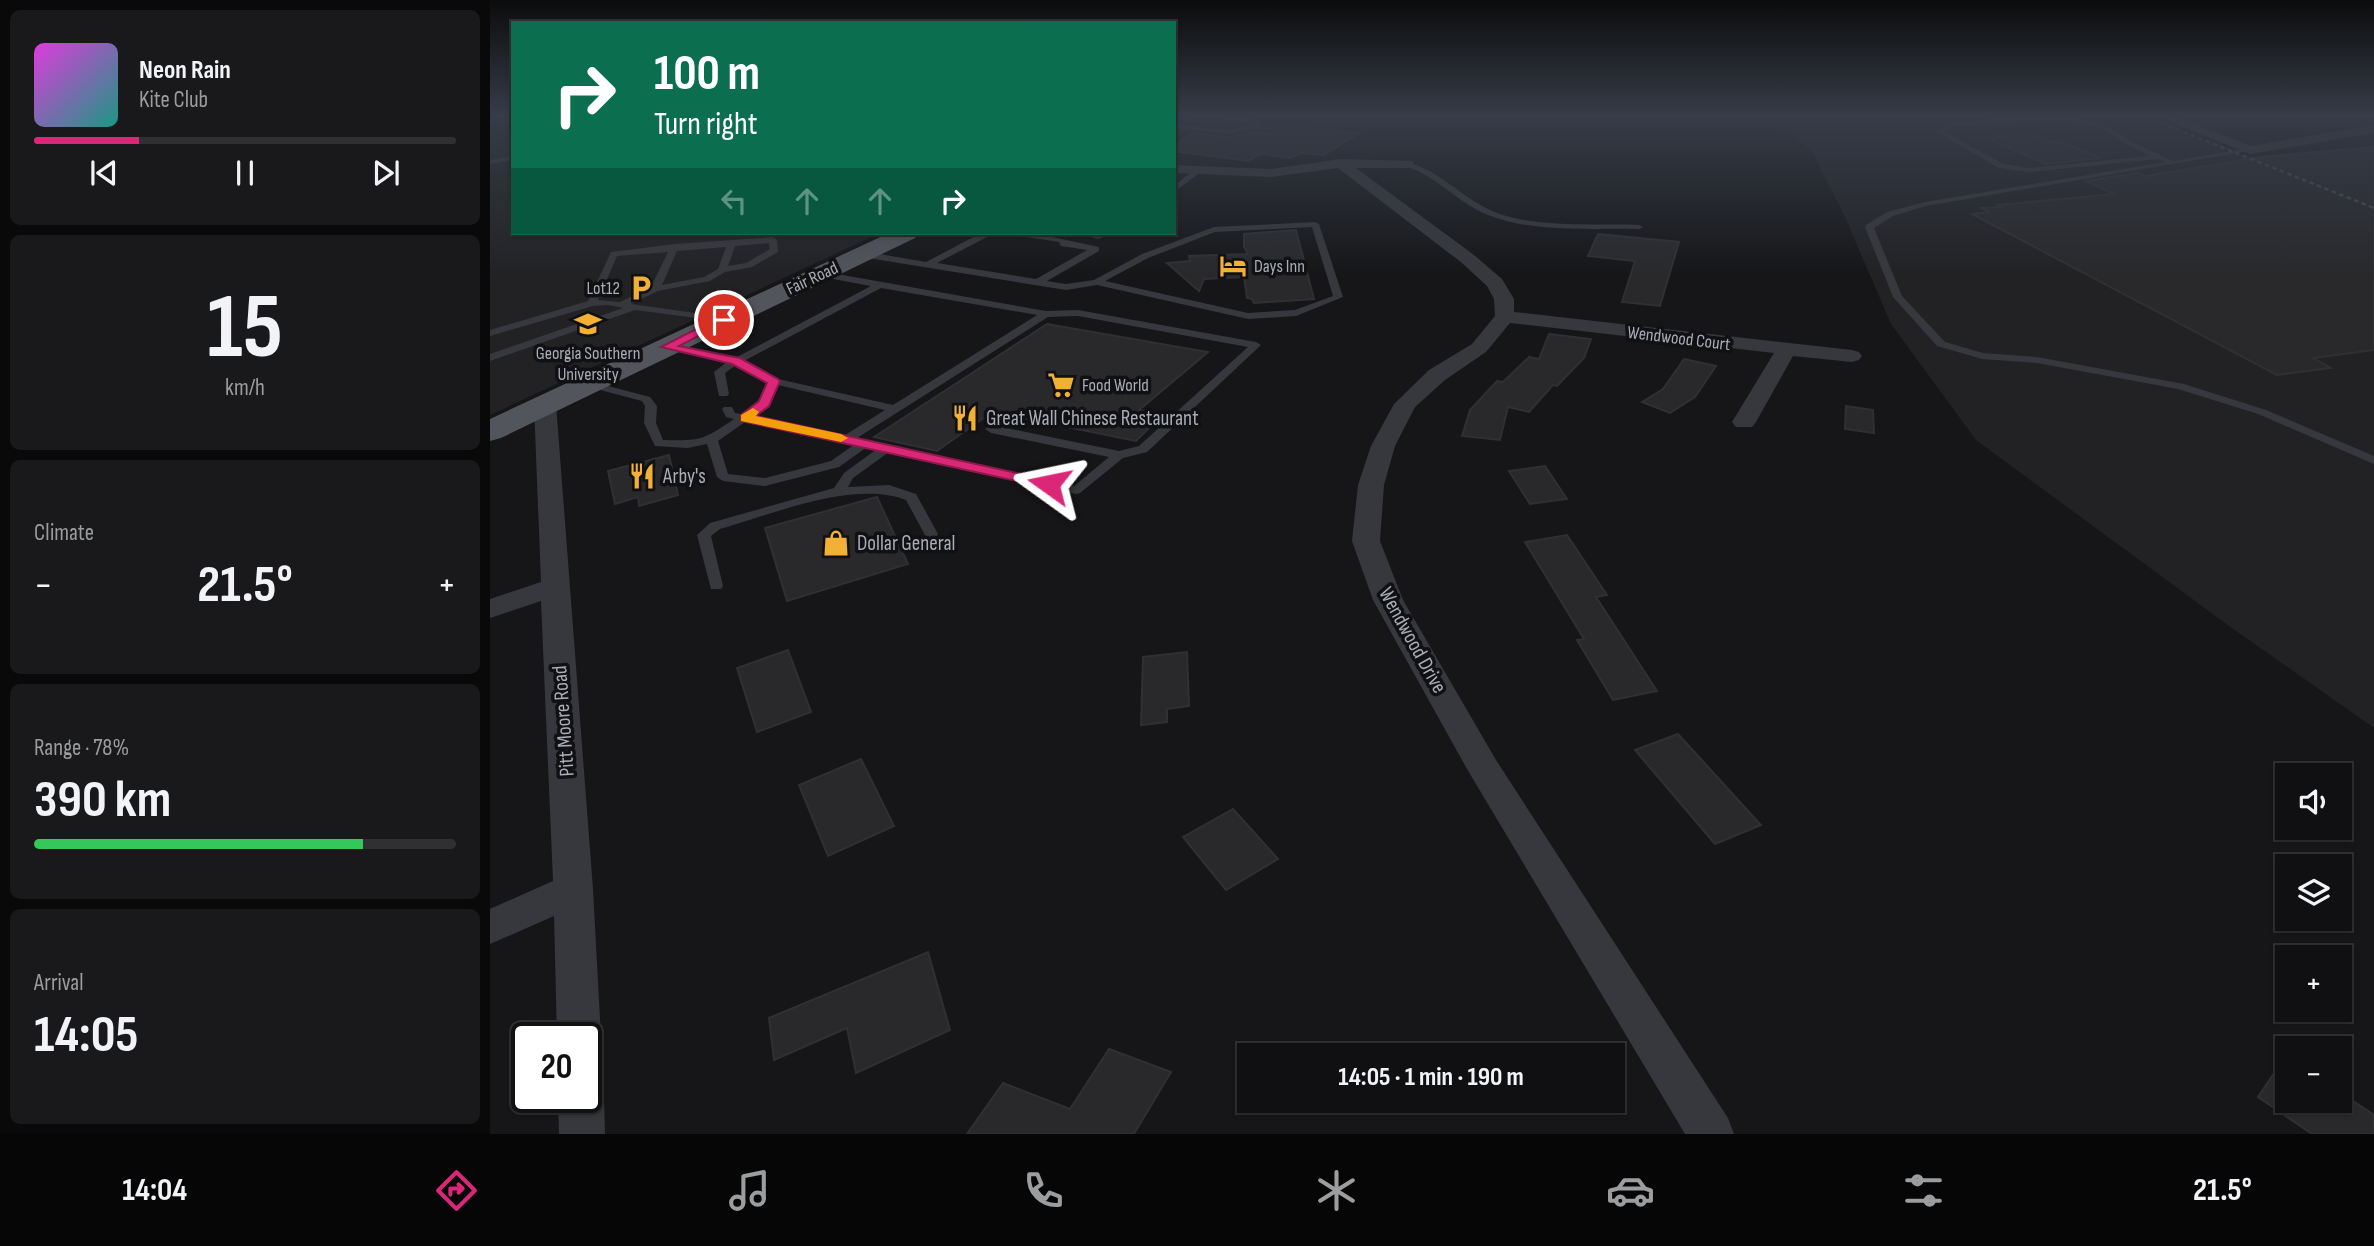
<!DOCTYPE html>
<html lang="en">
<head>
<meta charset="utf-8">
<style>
	body { margin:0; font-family:"Sofia Sans Condensed",sans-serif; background:#19191b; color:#f1f3f6; height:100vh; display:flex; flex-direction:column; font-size:26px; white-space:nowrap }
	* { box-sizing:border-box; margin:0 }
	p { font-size:23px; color:#9c9d9f }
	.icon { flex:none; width:38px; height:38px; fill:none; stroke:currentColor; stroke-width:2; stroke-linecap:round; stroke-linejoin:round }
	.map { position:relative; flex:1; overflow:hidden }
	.drawer { display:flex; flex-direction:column; gap:10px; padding:10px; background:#09090a; width:490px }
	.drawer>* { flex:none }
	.hud { position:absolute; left:21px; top:21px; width:665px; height:214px; border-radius:0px; box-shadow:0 2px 5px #0004,0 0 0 2px #303032; background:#0b6e4f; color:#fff; overflow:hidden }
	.controls { position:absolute; left:1785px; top:763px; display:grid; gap:14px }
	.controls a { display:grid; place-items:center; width:77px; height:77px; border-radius:0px; background:#101012; box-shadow:0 2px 5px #0004,0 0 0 2px #303032; font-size:35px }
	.speed { position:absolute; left:21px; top:1022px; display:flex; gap:14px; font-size:35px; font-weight:700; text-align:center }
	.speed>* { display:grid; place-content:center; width:91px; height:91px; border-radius:50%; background:#101012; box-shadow:0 2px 5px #0004,0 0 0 2px #303032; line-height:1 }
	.speed .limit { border:4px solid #111; border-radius:10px; background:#fff; color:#111 }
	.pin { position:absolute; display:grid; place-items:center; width:60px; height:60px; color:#fff; margin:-30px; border:4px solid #fff; border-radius:50%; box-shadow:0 2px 7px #0007 }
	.me { position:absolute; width:77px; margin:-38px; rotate:282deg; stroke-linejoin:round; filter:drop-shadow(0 0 5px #0008) }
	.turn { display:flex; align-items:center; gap:24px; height:147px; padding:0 28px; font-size:32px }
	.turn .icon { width:91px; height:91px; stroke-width:2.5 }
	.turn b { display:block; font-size:49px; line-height:60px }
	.lanes { display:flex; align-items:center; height:66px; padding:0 28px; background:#0003; justify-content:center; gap:35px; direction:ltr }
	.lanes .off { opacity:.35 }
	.big { font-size:52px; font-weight:700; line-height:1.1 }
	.drawer .widget { flex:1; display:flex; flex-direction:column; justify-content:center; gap:10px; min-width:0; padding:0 24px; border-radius:10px; background:#19191b }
	.drawer .dial { align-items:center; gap:0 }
	.dial b { font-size:91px; line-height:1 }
	.song { display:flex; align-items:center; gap:21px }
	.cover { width:84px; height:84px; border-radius:10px; background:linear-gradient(135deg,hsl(300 70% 55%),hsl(170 70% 35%)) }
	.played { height:7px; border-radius:4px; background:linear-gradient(90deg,#db2777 25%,#303032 25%) }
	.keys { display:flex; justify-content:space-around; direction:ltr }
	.heat { display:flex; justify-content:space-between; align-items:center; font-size:38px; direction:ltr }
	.charge { height:10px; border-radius:5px; background:linear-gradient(90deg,#34c759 78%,#303032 0) }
	.trip { position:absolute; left:747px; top:1043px; width:388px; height:70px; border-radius:0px; background:#101012; box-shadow:0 2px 5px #0004,0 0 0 2px #303032; font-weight:700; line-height:70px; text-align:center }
	.tabs { display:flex; height:112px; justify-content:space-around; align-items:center; background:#060607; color:#9c9d9f }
	.tabs .icon { width:49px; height:49px }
	.tabs .active { color:#db2777 }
	.tabs b { font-size:32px; color:#f1f3f6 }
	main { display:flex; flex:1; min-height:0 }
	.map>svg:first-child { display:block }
	.built { fill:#222225 }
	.green { fill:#1c231d }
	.building { fill:#29292c; stroke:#303034; stroke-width:2 }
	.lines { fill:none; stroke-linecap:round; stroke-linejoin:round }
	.service { fill:#37383d; fill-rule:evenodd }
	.minor { fill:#37383d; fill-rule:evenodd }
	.primary { fill:#53555c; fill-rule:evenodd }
	.rail { stroke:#4a4c52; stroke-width:2.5; stroke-dasharray:4.5 3.5; stroke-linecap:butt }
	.route { fill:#db2777; stroke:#8e194d; stroke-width:2 }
	.slow { fill:#f59e0b }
	.labels { text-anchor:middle; stroke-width:7; stroke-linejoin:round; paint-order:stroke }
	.far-poi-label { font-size:18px; fill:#a8adb8; stroke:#111113; text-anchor:start }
	.far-street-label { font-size:18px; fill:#a8adb8; stroke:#111113 }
	.poi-label { font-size:21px; fill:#a8adb8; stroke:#111113; text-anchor:start }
	.street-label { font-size:21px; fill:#a8adb8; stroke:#111113 }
</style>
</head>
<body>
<main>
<section class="drawer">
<div class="widget">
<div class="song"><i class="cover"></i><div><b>Neon Rain</b><p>Kite Club</p></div></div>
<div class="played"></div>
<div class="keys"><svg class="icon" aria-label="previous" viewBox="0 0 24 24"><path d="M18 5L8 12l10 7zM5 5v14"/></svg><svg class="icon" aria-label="pause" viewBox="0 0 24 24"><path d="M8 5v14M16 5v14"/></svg><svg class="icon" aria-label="next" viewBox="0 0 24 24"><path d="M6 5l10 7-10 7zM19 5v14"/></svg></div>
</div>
<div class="widget dial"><b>15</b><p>km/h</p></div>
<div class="widget"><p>Climate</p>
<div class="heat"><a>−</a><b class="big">21.5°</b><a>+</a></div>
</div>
<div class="widget"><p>Range · 78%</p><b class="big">390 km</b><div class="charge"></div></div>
<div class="widget"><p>Arrival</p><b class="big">14:05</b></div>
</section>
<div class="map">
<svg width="1884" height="1134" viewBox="0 0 1884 1134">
	<rect width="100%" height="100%" fill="#161618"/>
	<g class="built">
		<polygon points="0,117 23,117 23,233 390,233 0,415"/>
		<polygon points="1278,117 1656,117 1884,208 1884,728 1739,626 1486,440 1401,324 1355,217 1321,150"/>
	</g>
	<polygon class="green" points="0,117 23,117 23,203 0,202"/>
	<g class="building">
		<polygon points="779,124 869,133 834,155 810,153 801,158 771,154 758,161 684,151 684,145 703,133 739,137 763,132 783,133 789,129"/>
		<polygon points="1541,134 1559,141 1568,141 1611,158 1556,164 1497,138"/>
		<polygon points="1884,147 1884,350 1823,358 1841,368 1787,375 1482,214 1499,212 1492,208 1511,207 1508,205 1624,194 1596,181 1647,173 1656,176 1771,157"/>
		<polygon points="806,230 824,299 764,303 762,299 757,298 754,277 714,279 709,291 677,263 700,261 699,256 758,254 754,247 754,234"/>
		<polygon points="1108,234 1189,242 1170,306 1132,302 1145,261 1098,256"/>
		<polygon points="557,324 718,352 649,410 672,415 646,441 502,412 447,451 384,437"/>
		<polygon points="1059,334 1101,339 1094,358 1067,386 1063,385 1039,412 1018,407 1010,440 972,436 980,410 1007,381 1013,382 1039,357 1049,359"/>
		<polygon points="1194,359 1226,366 1205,397 1180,413 1152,402 1173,389"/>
		<polygon points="1356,406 1383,410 1384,433 1355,429"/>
		<polygon points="179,455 188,495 149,506 148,497 125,504 118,471"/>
		<polygon points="1055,466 1077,499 1040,504 1019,471"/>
		<polygon points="387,497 418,564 297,601 275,528"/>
		<polygon points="1077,535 1117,595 1106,597 1167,691 1123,700 1087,640 1094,639 1035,542"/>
		<polygon points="298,650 321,712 267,732 247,668"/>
		<polygon points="697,652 699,706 677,709 677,722 651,725 653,657"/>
		<polygon points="1188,734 1271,825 1225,844 1145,750"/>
		<polygon points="371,759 404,826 338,856 309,785"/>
		<polygon points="743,809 788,859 736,890 693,837"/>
		<polygon points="438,952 460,1030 366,1073 357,1028 284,1060 279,1018"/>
		<polygon points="619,1049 681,1072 644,1134 477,1134 513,1083 580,1109"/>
		<polygon points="1797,1054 1797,1101 1863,1101 1884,1115 1884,1134 1822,1134 1768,1097"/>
	</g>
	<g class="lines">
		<g class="service">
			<polygon points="684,117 746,117 766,120 770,125 786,128 783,130 763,129 738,134 684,128 684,124 738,130 763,124 732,119 684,120"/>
			<path d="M1524,117H1575L1600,121L1621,128L1642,142L1683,161L1760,148L1764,150L1436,206L1403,216L1384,228L1412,296L1455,342L1493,353L1547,357L1694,384L1776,410L1884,456V464L1768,414L1688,389L1547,363L1492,359L1447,346L1403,297L1375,227L1376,225L1397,212L1435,202L1675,162L1668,159L1539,172L1509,168L1447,132L1458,123ZM1558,120L1596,124L1614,129L1631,141L1660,156L1539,168L1514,164L1454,132L1460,127Z"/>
			<polygon points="23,156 23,160 0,164 0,160"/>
			<path d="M917,162C950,171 970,196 1000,210C1041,229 1104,223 1149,225L1153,227L1149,229C1100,228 1044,233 998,215C967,203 947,175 914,166V162Z"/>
			<polygon points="705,169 712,171 684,192 684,186"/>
			<path d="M825,222L829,224L853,297L806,316L758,319L607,285L576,290L372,257L368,254L372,251L436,262L491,233H544L609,247V251L557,281L576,284L604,280L652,254L724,227ZM822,227L843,296L805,310L758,313L615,281L658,258L725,232ZM499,236H530L569,242L571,246L597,250L546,279L447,263Z"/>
			<polygon points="588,233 626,233 608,239"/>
			<path d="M283,237L287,240L288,252L262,267L235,272L220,281L168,291L141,304L234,317L239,320L237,322L145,310L0,361V354L133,308L118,305L103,306L0,336V330L98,301L121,252L185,244ZM279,243L280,249L256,263L238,266L245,246ZM236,247L228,269L214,277L172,285L187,251ZM178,252L161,287L130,302L108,300L127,256Z"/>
			<path d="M330,271L556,311L588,310L766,342L771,345L657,452L633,458L590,493L586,494L399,452L363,478L358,487L399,485L426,494L448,534L446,537H436L416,500C363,480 283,514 230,529L221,536L233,586L231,589H221L207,535L220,523L344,488L354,473L387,449L377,447L349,467L275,486L233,481L227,477L217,444L198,448L165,446L154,423L155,406L152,401L95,386L94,384L99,381L160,397L167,406L166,423L173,440C210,441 214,440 244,419L236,417L232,409L234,407H242L245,413L251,414L269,401L278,382L246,365L235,373L239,394L237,396H229L224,372L237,362L177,350L172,347L177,344L245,358L381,286L327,276V272ZM391,288L547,315L403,405L288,379L254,361ZM588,316L758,347L649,446L629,451L501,425L495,429L501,433L619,457L584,486L367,438L558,317ZM288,385L395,410L355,435L263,416L278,405ZM255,422L357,443L365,444L341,461L275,478L238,474L228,441Z"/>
		</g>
		<g class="minor">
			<polygon points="1669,117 1686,117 1761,146 1884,125 1884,133 1760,154"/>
			<polygon points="851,159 922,161 924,164 917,168 866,168 984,255 1012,279 1024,299 1024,312 1362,350 1369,352 1372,356 1369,360 1362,362 1303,356 1266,422 1262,427 1246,427 1242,422 1284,353 1020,323 996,352 955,380 925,407 905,446 894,485 890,541 913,600 1006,760 1238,1118 1244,1134 1195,1134 977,769 883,600 862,541 868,485 881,446 904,404 939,370 982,344 1005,316 1004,299 997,286 972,263 848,168 781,177 684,173 684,165 781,169"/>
			<polygon points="55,397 63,399 66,404 103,889 111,1038 104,1052 96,1055 96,1038 67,1038 64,916 0,944 0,909 63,881 51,601 0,618 0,599 51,582 44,404 47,399"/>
			<polygon points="96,1077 107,1082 114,1097 115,1134 69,1134 68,1097 96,1097"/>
		</g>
		<polygon class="primary" points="399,233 429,233 425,238 11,438 0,441 0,419"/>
		<polyline class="rail" points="1656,117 1884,208"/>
	</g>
	<linearGradient id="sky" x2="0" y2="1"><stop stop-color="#0c0c0d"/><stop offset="0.42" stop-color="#363c48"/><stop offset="1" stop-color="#363c48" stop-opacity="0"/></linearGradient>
	<rect width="1884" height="276" fill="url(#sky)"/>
	<polygon class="route" points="230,317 239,320 189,346 250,358 288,379 290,381 279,406 266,416 559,480 566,484 559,488 251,421 251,415 269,401 277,383 242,364 171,347"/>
	<polygon class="slow" points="263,408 269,412 266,416 351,434 358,438 351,442 251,421 251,415"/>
	<defs>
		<g id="hotel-bare" transform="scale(2.1)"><path d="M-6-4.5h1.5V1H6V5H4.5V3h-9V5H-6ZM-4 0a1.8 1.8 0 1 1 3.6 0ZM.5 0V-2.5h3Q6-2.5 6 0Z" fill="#f2b134" stroke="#111113" stroke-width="2.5" paint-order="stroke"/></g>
		<g id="parking-bare" transform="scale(2.1)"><path d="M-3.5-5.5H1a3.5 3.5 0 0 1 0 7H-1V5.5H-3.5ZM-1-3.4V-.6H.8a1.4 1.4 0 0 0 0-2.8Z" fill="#f2b134" stroke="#111113" stroke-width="2.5" paint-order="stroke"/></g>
		<g id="university-bare" transform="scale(2.1)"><path d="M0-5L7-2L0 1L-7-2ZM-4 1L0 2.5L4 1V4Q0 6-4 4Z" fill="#f2b134" stroke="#111113" stroke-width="2.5" paint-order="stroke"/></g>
		<g id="supermarket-bare" transform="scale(2.1)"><path d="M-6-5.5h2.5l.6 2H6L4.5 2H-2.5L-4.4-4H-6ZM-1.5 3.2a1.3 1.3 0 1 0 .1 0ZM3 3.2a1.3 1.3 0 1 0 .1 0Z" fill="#f2b134" stroke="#111113" stroke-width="2.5" paint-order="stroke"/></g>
		<g id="restaurant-bare" transform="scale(2.1)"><path d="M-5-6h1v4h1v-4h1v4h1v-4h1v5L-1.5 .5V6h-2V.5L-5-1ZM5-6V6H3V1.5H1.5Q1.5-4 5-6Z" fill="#f2b134" stroke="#111113" stroke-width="2.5" paint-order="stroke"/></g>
		<g id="shop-bare" transform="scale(2.1)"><path d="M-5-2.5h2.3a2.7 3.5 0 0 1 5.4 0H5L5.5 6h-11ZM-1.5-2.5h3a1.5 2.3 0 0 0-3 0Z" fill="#f2b134" stroke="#111113" stroke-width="2.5" paint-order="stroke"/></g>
	</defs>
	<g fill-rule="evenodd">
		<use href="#hotel-bare" x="743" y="266"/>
		<use href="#parking-bare" x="151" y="288"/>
		<use href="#university-bare" x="98" y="324"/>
		<use href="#supermarket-bare" x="571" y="385"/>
		<use href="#restaurant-bare" x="475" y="418"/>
		<use href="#restaurant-bare" x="152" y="476"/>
		<use href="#shop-bare" x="346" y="543"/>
	</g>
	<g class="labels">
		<g class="far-poi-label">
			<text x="764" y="272">Days Inn</text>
			<text x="130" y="294" text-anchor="end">Lot12</text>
			<text x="98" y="359" text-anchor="middle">Georgia Southern<tspan x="98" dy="21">University</tspan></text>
			<text x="592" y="391">Food World</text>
		</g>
		<g class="far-street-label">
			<text transform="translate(322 278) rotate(-25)" y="6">Fair Road</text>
			<text transform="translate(1189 338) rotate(7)" y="6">Wendwood Court</text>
		</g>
		<g class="poi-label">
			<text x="496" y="425">Great Wall Chinese Restaurant</text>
			<text x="173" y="483">Arby's</text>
			<text x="367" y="550">Dollar General</text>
		</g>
		<g class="street-label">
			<text transform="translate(923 640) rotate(61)" y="7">Wendwood Drive</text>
			<text transform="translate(73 721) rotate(-94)" y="7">Pitt Moore Road</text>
		</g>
	</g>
</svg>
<div class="controls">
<a><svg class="icon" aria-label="sound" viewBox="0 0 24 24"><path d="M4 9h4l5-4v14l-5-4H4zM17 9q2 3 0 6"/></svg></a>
<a><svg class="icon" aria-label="layers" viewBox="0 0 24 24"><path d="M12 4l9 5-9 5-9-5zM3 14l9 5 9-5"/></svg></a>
<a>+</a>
<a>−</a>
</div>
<div class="speed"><div class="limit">20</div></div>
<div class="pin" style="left:234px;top:320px;background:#d93025"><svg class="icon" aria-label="arrive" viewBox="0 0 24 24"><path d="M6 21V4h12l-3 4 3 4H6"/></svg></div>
<svg class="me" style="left:559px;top:484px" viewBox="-20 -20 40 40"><path d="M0-17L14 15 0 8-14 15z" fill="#db2777" stroke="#fff" stroke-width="4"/></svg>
<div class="trip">14:05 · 1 min · 190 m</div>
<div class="hud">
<div class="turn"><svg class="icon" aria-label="right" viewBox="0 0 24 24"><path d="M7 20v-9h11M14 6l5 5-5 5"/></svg><div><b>100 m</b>Turn right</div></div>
<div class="lanes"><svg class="icon off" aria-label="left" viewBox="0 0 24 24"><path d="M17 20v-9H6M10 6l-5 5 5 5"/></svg><svg class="icon off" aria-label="ahead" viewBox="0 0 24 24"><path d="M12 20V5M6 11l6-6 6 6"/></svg><svg class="icon off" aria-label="ahead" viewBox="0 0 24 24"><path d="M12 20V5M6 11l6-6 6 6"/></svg><svg class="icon" aria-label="right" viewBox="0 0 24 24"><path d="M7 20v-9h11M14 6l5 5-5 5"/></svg></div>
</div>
</div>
</main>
<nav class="tabs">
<b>14:04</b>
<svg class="icon active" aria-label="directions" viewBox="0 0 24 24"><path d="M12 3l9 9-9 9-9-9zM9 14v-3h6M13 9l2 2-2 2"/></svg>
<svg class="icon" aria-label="music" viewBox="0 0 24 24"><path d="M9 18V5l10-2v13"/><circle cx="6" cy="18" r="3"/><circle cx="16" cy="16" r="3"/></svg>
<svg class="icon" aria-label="phone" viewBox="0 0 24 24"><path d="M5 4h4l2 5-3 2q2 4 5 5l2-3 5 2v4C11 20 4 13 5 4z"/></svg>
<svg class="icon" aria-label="climate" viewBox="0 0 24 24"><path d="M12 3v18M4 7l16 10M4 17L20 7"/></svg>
<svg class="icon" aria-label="car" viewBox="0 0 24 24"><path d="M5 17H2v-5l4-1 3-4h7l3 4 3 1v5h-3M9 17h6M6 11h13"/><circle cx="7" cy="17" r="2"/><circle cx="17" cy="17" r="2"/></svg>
<svg class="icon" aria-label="filters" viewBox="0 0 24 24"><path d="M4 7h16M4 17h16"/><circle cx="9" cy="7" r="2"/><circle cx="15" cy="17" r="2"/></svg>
<b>21.5°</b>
</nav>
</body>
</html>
